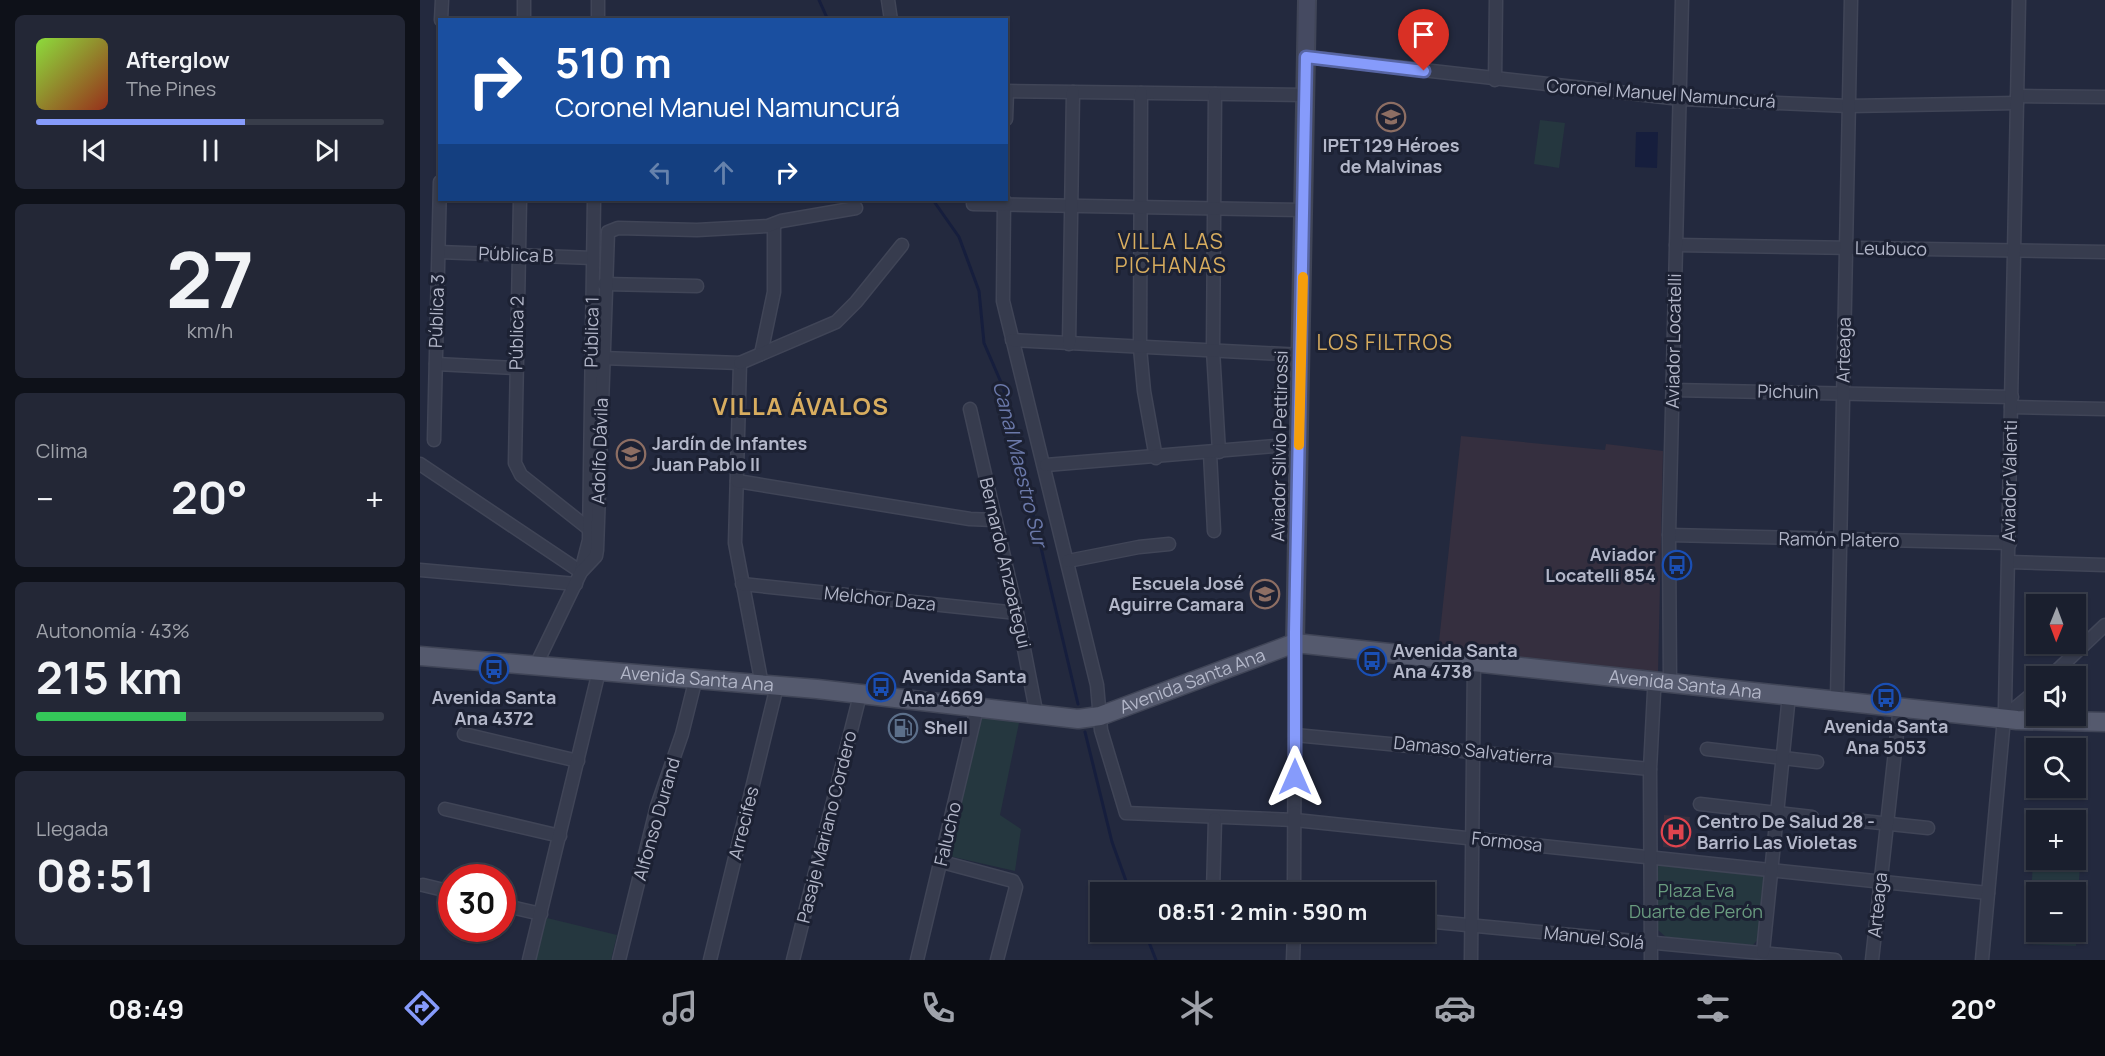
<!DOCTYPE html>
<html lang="es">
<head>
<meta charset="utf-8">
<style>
	body { margin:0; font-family:Manrope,sans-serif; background:#232736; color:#f1f3f6; height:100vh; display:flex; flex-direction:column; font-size:22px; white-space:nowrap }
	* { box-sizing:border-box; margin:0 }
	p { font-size:20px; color:#9fa2aa }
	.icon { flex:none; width:33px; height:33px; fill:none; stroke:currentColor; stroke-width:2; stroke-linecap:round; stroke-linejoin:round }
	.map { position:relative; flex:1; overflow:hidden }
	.sheet { display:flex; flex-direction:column; gap:15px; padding:15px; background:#0e1119; width:420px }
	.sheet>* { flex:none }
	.guide { position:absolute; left:18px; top:18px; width:570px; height:183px; border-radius:0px; box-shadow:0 2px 4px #0004,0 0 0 2px #383d4a; background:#1a4fa0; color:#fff; overflow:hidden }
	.needle { width:39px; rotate:181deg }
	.controls { position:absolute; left:1606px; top:594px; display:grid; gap:12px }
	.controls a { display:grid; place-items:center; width:60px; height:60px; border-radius:0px; background:#1a1f2e; box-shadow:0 2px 4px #0004,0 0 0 2px #383d4a; font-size:30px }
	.speed { position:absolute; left:18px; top:864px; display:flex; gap:12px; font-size:30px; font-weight:700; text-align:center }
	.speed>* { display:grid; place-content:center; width:78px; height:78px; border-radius:50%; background:#1a1f2e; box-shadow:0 2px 4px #0004,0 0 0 2px #383d4a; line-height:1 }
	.speed .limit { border:9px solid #d22; background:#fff; color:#111 }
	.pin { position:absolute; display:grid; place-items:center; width:51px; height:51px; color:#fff; margin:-62px -26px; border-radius:50% 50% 50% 0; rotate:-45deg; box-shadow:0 0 6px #0007 }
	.pin .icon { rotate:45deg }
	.me { position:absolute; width:66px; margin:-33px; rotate:0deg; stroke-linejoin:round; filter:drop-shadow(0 0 4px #0008) }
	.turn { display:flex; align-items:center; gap:21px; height:126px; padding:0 18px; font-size:27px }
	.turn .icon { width:78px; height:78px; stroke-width:2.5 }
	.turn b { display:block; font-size:42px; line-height:51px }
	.lanes { display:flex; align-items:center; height:57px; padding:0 18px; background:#0003; justify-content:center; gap:30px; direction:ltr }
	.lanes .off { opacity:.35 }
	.big { font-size:45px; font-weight:700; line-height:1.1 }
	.sheet .tile { flex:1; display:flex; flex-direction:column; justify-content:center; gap:9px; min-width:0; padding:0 21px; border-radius:9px; background:#232736 }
	.sheet .dial { align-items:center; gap:0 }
	.dial b { font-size:78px; line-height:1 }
	.song { display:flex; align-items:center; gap:18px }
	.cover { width:72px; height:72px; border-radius:9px; background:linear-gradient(135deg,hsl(90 70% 55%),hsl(10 70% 35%)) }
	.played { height:6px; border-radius:3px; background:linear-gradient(90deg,#869bfb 60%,#383d4a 60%) }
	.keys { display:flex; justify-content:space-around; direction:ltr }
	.heat { display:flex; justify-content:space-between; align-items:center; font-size:33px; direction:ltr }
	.charge { height:9px; border-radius:4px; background:linear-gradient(90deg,#34c759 43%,#383d4a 0) }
	.trip { position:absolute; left:670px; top:882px; width:345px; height:60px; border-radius:0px; background:#1a1f2e; box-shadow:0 2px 4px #0004,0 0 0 2px #383d4a; font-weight:700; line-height:60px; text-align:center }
	.tab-bar { display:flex; height:96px; justify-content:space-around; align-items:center; background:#0a0c12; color:#9fa2aa }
	.tab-bar .icon { width:42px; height:42px }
	.tab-bar .on { color:#869bfb }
	.tab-bar b { font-size:27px; color:#f1f3f6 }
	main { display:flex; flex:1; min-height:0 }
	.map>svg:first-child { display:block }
	.medical { fill:#352f3f }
	.green { fill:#25373f; fill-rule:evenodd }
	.water { fill:#161e3d }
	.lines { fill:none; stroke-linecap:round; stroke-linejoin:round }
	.stream { stroke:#161e3d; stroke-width:3 }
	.street-casing { stroke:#404557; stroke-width:15 }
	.secondary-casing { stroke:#404557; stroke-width:20 }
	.primary-casing { stroke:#404557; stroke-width:21 }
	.street { stroke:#373c4e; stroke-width:12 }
	.secondary { stroke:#454a61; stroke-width:16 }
	.primary { stroke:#555a6e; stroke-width:18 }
	.route-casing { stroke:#5765a3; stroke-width:15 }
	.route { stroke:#869bfb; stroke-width:10 }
	.slow { stroke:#f59e0b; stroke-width:10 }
	.labels { text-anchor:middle; stroke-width:6; stroke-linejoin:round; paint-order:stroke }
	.street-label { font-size:18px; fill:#b3b7c9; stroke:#1c2133 }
	.poi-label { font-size:18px; font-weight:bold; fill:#b3b7c9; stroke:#1c2133; text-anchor:start }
	.park-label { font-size:18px; fill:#699b7f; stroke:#1c2133 }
	.water-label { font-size:20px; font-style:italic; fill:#6b79aa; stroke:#1c2133 }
	.quarter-label { font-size:21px; letter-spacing:1.5px; fill:#d8ad5f; stroke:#1c2133 }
	.district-label { font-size:24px; font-weight:bold; letter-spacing:1.5px; fill:#d8ad5f; stroke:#1c2133 }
</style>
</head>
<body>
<main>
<section class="sheet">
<div class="tile">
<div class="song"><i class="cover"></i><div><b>Afterglow</b><p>The Pines</p></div></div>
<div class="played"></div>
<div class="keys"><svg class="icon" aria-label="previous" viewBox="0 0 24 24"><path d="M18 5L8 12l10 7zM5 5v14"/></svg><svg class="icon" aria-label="pause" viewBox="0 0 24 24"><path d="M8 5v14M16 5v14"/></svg><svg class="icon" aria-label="next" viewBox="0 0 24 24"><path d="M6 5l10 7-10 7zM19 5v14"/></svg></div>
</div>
<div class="tile dial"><b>27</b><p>km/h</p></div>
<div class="tile"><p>Clima</p>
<div class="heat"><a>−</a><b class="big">20°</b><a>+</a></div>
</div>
<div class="tile"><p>Autonomía · 43%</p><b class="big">215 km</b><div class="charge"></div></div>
<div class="tile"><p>Llegada</p><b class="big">08:51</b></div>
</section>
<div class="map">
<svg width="1685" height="960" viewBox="0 0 1685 960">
	<rect width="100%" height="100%" fill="#23293e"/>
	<g class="medical">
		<polygon points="1041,436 1185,450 1186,444 1243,451 1238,673 1018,651"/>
		<polygon points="1244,815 1270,817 1266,849 1243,847"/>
	</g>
	<g class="green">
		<polygon points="1120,120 1145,123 1139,168 1114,164"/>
		<polygon points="560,712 600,718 580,815 601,829 595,871 529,856"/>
		<path d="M1613,858L1660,861L1656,946L1609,944ZM1617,892H1656V932H1617Z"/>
		<polygon points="1244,860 1342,871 1346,878 1340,937 1333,945 1246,937 1238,930 1238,865"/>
		<polygon points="123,917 197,935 191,960 113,960"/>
	</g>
	<polygon class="water" points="1216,132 1238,132 1237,168 1215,167"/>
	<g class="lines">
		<g class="stream">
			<polyline points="399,0 408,20"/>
			<polyline points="513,200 539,237 559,291 564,343 583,387 658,704"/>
			<polyline points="665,732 692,842 710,892"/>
			<polyline points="725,932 736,960"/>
		</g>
		<g class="street-casing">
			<g id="street">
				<polyline points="468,0 471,20"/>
				<polyline points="21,20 22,0"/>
				<polyline points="104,20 104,0"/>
				<polyline points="178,20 178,0"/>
				<polyline points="887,57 1261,99 1429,106 1597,103"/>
				<polyline points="1075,80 1076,0"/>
				<polyline points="586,91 886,95"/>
				<polyline points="721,93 720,348 724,391 736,458"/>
				<polyline points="795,94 793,350 799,452"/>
				<polyline points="1597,96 1685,97"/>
				<polyline points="586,119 587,91"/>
				<polyline points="100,200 95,463 101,475 169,529"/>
				<polyline points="584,200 583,301 677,685 681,730 706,813 875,820 1568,893"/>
				<polyline points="553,204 884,210"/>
				<polyline points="1256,245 1685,252"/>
				<polyline points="19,252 173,258"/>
				<polyline points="184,284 277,286"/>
				<polyline points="592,340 882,355"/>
				<polyline points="649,344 653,92"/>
				<polyline points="341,354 354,292 354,224"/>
				<polyline points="182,358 320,363 315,543 342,685"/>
				<polyline points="320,363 416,322 436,302 482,245"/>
				<polyline points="16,364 97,368"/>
				<polyline points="1253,390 1592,397"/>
				<polyline points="1591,407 1685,409"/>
				<polyline points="550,409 597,613 617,716"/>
				<polyline points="14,440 20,182"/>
				<polyline points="790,453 794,531"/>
				<polyline points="0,464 161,572"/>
				<polyline points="626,465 879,444"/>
				<polyline points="317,481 550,519 574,520"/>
				<polyline points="1249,535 1590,543"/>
				<polyline points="648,561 719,547 749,544"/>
				<polyline points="1589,562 1685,565"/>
				<polyline points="0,570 156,584"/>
				<polyline points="161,571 169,540 174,200"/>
				<polyline points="322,584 597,613"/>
				<polyline points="116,665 161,572 176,556 177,550 188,232 198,228 277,230 348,226 361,221 436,208"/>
				<polyline points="1631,676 1685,625"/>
				<polyline points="1250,683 1249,535 1262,0"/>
				<polyline points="1417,700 1431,0"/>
				<polyline points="1583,718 1617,690"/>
				<polyline points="44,734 158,761"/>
				<polyline points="875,735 1230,769"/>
				<polyline points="1287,749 1397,762"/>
				<polyline points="1280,804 1392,817"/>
				<polyline points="25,809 140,836"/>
				<polyline points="1433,820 1508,828"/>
				<polyline points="522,862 593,881 596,887 577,960"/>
				<polyline points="3,885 32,892"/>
				<polyline points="793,892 795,819"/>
				<polyline points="874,892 875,643"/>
				<polyline points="82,905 121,914"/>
				<polyline points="1005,921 1415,960"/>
				<polyline points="1343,952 1369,695"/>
				<polyline points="109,960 179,671"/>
				<polyline points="199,960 237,806 262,734 276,678"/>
				<polyline points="290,960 357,686"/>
				<polyline points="373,960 440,695"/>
				<polyline points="497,960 557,708"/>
				<polyline points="873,960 874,932"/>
				<polyline points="1051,960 1054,661"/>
				<polyline points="1231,960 1230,769 1234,692 1237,682"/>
				<polyline points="1452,960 1480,706"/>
				<polyline points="1562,960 1585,707 1599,0"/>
			</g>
		</g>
		<g class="secondary-casing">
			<polyline id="secondary" points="875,643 887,0"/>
		</g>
		<g class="primary-casing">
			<g id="primary">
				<path id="s1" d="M0,656L397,689L658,719L680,716L875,643L1597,720L1685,722"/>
			</g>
		</g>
		<use href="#street" class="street"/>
		<use href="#secondary" class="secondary"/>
		<use href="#primary" class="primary"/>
	</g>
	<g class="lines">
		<g class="route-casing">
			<polyline id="route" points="875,777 875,632 886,57 1004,71"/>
		</g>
		<use href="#route" class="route"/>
		<polyline class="slow" points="879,445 883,277"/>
	</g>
	<defs>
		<g id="school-ring" transform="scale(1.5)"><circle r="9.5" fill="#1c2133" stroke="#8d6e63" stroke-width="1.5"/><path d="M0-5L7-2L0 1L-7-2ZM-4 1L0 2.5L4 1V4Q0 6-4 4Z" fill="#8d6e63"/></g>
		<g id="bus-ring" transform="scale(1.5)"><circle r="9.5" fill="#1c2133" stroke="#1a4fb4" stroke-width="1.5"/><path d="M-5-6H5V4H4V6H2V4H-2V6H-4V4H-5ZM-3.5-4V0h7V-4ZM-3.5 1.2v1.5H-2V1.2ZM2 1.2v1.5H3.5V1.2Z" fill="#1a4fb4"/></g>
		<g id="fuel-ring" transform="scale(1.5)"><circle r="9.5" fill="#1c2133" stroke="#5c6f8a" stroke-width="1.5"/><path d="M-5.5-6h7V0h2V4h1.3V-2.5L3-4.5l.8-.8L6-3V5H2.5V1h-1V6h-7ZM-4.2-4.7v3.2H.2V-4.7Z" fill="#5c6f8a"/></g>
		<g id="hospital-ring" transform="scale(1.5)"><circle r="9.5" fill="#1c2133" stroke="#e0444e" stroke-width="1.5"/><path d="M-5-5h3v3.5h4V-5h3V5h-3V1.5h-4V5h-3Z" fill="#e0444e"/></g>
	</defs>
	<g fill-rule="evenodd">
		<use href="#school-ring" x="971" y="117"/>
		<use href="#school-ring" x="211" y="454"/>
		<use href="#bus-ring" x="1257" y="565"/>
		<use href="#school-ring" x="845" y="594"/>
		<use href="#bus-ring" x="952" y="661"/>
		<use href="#bus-ring" x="74" y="669"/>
		<use href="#bus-ring" x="461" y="687"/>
		<use href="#bus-ring" x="1466" y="698"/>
		<use href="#fuel-ring" x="483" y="728"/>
		<use href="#hospital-ring" x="1256" y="832"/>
	</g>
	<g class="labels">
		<g class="street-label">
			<text transform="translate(1241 94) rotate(4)" y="6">Coronel Manuel Namuncurá</text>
			<text transform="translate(1471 249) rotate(1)" y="6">Leubuco</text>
			<text transform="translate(96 255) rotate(2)" y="6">Pública B</text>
			<text transform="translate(17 311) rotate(-88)" y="6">Pública 3</text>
			<text transform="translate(172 332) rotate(-89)" y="6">Pública 1</text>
			<text transform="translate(97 333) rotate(-89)" y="6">Pública 2</text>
			<text transform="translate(1254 341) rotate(-89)" y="6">Aviador Locatelli</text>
			<text transform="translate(1424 350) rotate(-89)" y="6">Arteaga</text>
			<text transform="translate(1368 392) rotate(1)" y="6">Pichuin</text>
			<text transform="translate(860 446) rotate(-89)" y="6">Aviador Silvio Pettirossi</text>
			<text transform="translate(180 451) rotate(-88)" y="6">Adolfo Dávila</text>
			<text transform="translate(1590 481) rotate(-89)" y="6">Aviador Valenti</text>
			<text transform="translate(1419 540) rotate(1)" y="6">Ramón Platero</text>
			<text transform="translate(585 563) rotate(77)" y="6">Bernardo Anzoategui</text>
			<text transform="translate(460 599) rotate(6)" y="6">Melchor Daza</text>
			<text dy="6" stroke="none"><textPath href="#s1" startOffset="278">Avenida Santa Ana</textPath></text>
			<text dy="6" stroke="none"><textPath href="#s1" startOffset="782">Avenida Santa Ana</textPath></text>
			<text dy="6" stroke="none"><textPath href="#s1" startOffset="1284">Avenida Santa Ana</textPath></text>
			<text transform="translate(1053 751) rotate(6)" y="6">Damaso Salvatierra</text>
			<text transform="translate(237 819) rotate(-74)" y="6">Alfonso Durand</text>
			<text transform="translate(324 823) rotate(-76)" y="6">Arrecifes</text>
			<text transform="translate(407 827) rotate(-76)" y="6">Pasaje Mariano Cordero</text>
			<text transform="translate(528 834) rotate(-77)" y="6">Falucho</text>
			<text transform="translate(1087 842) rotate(6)" y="6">Formosa</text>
			<text transform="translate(1458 905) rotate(-84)" y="6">Arteaga</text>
			<text transform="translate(1174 938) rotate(6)" y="6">Manuel Solá</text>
		</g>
		<g class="poi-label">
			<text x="971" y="152" text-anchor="middle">IPET 129 Héroes<tspan x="971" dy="21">de Malvinas</tspan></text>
			<text x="232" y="450">Jardín de Infantes<tspan x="232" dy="21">Juan Pablo ll</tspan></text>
			<text x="1236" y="561" text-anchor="end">Aviador<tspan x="1236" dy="21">Locatelli 854</tspan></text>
			<text x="824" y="590" text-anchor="end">Escuela José<tspan x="824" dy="21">Aguirre Camara</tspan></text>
			<text x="973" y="657">Avenida Santa<tspan x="973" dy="21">Ana 4738</tspan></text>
			<text x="482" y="683">Avenida Santa<tspan x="482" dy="21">Ana 4669</tspan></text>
			<text x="74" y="704" text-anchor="middle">Avenida Santa<tspan x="74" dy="21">Ana 4372</tspan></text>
			<text x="1466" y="733" text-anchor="middle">Avenida Santa<tspan x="1466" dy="21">Ana 5053</tspan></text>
			<text x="504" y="734">Shell</text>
			<text x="1277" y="828">Centro De Salud 28 -<tspan x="1277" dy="21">Barrio Las Violetas</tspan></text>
		</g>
		<g class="park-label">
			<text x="1276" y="897">Plaza Eva<tspan x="1276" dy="21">Duarte de Perón</tspan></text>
		</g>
		<g class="water-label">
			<text transform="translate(600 464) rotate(76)" y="7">Canal Maestro Sur</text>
		</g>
		<g class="quarter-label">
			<text x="751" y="249">VILLA LAS<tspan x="751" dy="24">PICHANAS</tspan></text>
			<text x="965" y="350">LOS FILTROS</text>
		</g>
		<g class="district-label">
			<text x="381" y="415">VILLA ÁVALOS</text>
		</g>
	</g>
</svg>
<div class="controls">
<a><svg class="needle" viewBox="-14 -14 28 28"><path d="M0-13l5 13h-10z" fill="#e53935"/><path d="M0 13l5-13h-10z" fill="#9fa2aa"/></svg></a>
<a><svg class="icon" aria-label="sound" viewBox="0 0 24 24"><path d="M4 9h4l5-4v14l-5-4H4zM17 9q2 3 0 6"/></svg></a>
<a><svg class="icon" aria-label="search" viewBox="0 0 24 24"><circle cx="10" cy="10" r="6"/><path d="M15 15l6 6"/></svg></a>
<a>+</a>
<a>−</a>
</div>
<div class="speed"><div class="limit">30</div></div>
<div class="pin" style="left:1004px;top:71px;background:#d93025"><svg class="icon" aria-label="arrive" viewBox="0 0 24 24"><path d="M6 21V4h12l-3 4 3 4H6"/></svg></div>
<svg class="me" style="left:875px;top:777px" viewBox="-20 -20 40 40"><path d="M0-17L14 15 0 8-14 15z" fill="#869bfb" stroke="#fff" stroke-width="4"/></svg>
<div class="trip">08:51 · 2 min · 590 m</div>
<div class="guide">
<div class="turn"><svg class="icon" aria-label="right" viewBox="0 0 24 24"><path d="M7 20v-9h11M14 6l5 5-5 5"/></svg><div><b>510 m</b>Coronel Manuel Namuncurá</div></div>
<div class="lanes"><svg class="icon off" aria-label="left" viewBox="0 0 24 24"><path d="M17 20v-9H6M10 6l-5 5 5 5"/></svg><svg class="icon off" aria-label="ahead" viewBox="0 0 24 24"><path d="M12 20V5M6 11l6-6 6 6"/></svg><svg class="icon" aria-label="right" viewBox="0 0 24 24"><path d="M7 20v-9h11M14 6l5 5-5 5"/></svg></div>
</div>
</div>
</main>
<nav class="tab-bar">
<b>08:49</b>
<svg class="icon on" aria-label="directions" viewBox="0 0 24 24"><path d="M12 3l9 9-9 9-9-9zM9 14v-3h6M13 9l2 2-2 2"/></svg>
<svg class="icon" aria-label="music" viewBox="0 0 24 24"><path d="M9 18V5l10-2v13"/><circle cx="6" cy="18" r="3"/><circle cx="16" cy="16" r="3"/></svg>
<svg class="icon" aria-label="phone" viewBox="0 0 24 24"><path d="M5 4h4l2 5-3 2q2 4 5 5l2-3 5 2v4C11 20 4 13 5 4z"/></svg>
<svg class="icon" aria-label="climate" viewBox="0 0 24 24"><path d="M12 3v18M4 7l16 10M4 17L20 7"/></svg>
<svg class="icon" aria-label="car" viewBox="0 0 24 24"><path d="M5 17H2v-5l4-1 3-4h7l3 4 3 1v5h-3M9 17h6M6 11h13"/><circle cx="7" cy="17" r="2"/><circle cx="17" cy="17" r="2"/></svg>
<svg class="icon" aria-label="filters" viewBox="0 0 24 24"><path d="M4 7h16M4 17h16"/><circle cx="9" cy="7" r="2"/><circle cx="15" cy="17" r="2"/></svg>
<b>20°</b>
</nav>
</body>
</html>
